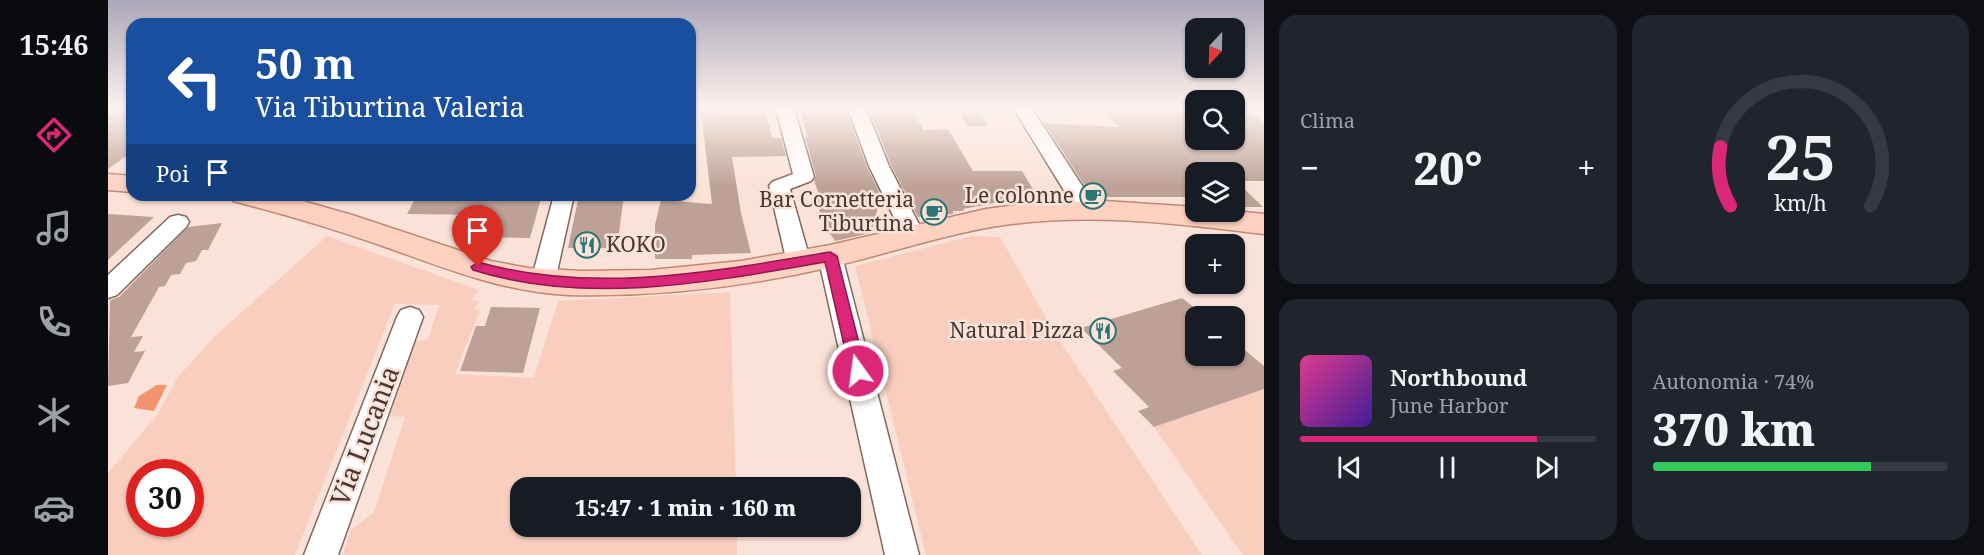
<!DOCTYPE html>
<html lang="it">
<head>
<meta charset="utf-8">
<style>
	body { margin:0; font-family:"Noto Serif",serif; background:#20242c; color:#f1f3f6; height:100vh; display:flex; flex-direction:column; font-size:22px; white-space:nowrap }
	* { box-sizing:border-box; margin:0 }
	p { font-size:20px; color:#9ea1a6 }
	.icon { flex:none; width:33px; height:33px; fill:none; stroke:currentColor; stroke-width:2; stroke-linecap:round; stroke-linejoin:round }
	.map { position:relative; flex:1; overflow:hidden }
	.drawer { display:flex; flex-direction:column; gap:15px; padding:15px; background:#0d0f14; width:720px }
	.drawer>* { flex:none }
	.banner { position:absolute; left:18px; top:18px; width:570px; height:183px; border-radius:18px; box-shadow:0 2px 4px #0004; background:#1a4fa0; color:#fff; overflow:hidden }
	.needle { width:39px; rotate:202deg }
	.buttons { position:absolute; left:1077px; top:18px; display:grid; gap:12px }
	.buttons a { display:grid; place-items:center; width:60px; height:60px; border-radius:12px; background:#171b24; box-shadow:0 2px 4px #0004; font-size:30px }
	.speed { position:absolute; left:18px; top:459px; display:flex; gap:12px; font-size:30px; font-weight:700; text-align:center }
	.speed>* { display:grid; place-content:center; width:78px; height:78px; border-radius:50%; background:#171b24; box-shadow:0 2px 4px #0004; line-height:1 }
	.speed .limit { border:9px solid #d22; background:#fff; color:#111 }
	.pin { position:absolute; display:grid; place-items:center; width:51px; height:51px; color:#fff; margin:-62px -26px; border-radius:50% 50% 50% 0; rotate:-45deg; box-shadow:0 0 6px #0007 }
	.pin .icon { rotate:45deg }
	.me { position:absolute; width:66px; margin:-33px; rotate:346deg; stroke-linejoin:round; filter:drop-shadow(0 0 4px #0008) }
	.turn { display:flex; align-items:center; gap:21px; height:126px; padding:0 30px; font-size:27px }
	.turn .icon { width:78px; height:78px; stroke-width:2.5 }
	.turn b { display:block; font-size:42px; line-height:51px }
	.then { display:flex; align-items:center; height:57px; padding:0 30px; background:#0003; gap:12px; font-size:22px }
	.big { font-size:45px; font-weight:800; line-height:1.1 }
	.drawer .tile { flex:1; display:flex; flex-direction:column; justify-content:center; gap:9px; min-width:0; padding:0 21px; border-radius:18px; background:#20242c }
	.drawer .dial { align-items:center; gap:0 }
	.dial svg { height:156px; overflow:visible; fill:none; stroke:#363941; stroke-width:7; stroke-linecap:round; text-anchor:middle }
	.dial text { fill:#f1f3f6; stroke:none }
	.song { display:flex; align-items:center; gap:18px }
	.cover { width:72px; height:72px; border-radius:9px; background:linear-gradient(135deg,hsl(330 70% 55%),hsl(260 70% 35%)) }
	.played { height:6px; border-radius:3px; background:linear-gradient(90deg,#db2777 80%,#363941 80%) }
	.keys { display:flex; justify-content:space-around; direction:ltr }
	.heat { display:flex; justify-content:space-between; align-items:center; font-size:33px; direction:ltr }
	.charge { height:9px; border-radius:4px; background:linear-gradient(90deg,#34c759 74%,#363941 0) }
	.drawer .tiles { flex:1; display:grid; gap:15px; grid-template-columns:repeat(2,1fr) }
	.trip { position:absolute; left:402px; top:477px; width:351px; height:60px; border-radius:18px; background:#171b24; box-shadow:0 2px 4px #0004; font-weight:800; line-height:60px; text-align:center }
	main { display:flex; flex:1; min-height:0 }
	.tab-bar { display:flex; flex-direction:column; width:108px; justify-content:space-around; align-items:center; background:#090b0e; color:#9ea1a6 }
	.tab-bar .icon { width:42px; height:42px }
	.tab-bar .selected { color:#db2777 }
	.tab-bar b { font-size:27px; color:#f1f3f6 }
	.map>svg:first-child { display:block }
	.green { fill:#f9cebe; fill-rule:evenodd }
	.water { fill:#f3936e }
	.building { fill:#bea196 }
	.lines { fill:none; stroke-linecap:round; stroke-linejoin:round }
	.street-casing { stroke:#81665c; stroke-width:3 }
	.primary-casing { stroke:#bd8874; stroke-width:3 }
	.street { fill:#fff; fill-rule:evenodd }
	.primary { fill:#fed1c0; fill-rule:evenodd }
	.route { fill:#db2777; stroke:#8e194d; stroke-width:1.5 }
	.labels { text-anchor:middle; stroke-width:5; stroke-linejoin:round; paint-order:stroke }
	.poi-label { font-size:21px; fill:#453935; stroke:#fbe2d9; text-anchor:end }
	.near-street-label { font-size:26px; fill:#453935; stroke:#fbe2d9 }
</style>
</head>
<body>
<main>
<nav class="tab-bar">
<b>15:46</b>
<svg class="icon selected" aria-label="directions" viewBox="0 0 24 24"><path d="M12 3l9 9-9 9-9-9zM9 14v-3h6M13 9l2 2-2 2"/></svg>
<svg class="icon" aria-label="music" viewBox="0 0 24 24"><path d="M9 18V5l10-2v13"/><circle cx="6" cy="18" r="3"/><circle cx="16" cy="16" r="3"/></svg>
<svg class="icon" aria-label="phone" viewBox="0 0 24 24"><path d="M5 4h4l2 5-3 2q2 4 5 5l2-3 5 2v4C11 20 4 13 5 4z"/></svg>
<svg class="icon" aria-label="climate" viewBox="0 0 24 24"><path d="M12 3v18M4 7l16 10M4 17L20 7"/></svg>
<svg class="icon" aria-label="car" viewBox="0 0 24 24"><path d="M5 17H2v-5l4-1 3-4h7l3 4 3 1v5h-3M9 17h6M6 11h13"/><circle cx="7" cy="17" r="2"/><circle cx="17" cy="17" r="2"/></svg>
</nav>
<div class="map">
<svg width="1156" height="555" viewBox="0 0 1156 555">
	<rect width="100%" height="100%" fill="#fbe2d9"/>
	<g class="green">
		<path d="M219,236L371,290L364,299L371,302L366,309L372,310L347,374L426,378L450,301L622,292L628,487L412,488V526L629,527V555H235L242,531L266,512L297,417L282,416L308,341L320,340L331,305L287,304L187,555H0V473L49,415L70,377L106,337ZM32,472H82V524H32Z"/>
		<polygon points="864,236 892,237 946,332 1094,555 818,555 747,266"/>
		<polygon points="1156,389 1156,555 1135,555 1046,427"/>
	</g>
	<polygon class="water" points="49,385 59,385 46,411 26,408 31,396"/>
	<g class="building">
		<polygon points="0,109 24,109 24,152 0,169"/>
		<polygon points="761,109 804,109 815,130 840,129 865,171 914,171 929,196 894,195 897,201 855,209 856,211 845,211 845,214 810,217 783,165"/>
		<polygon points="849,109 869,109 880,126 859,126"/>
		<polygon points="993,109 1088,109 1088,145 1126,144 1126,109 1139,109 1156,123 1156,181 1128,181 1155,207 1126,207 1126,172 1088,172 1088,197 984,197 936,123 1011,127"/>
		<polygon points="738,111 759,167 773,196 763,233 727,241 716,225 708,200 713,199 706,181 708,176 697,137 700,137 692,112"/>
		<polygon points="593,112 611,112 611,115 658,114 664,138 673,138 678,156 624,157 633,213 643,253 584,255 584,259 547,259 547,225 553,200 604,204"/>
		<polygon points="309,195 434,195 422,238 366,237 375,215 299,214"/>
		<polygon points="471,195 516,195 509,248 460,248"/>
		<polygon points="0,214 46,217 0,260"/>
		<polygon points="114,223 100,250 94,250 88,261 78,263 72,274 63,275 57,286 51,287 23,337 35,336 26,352 37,351 20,383 0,386 2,300 11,297 80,227"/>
		<polygon points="1074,298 1088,309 1088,356 1126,356 1126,341 1156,366 1156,389 1046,427 1030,411 1041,407 1005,371 1014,368 973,328"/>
		<polygon points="383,307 432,308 415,373 352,371 368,326 377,326"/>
	</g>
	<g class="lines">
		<g class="street-casing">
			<g id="street">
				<polygon points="668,109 686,109 706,177 703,181 682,189 703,263 699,269 691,271 683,269 679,263 661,186 664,182 685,174"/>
				<polygon points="740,109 758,109 781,166 816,234 813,239 805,241 797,239 794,234 761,166"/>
				<polygon points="906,109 924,109 990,210 987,215 979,217 971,215"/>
				<polygon points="446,195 466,195 447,281 444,287 435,290 426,287 423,281"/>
				<polygon points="70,215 78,217 81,222 78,227 9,295 0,298 0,275 62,217"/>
				<polygon points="722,248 730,250 734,256 811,555 777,555 710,256 714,250"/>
				<polygon points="302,307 311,310 315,317 230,555 196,555 289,317 293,310"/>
			</g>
		</g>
		<g class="primary-casing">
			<g id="primary">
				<polygon points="0,174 24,176 24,192 0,190"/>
				<path d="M121,195H174L244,215L383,261L420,268L473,271L543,270L633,261L722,245L878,209L932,202L996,201L1088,207V212L1126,211L1156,214V234C1072,224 988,213 903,224C842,232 783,253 723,267C637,287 549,297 460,295C394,292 334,267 272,245C223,228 175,214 125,201Z"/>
			</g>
		</g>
		<use href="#street" class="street"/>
		<use href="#primary" class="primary"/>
	</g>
	<linearGradient id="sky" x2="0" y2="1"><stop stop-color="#aca7b7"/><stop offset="0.58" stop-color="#fdf2ee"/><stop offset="1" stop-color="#fdf2ee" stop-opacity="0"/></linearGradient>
	<rect width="1156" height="187" fill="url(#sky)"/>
	<path class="route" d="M722,252L729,256L758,371L755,376L750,378L744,376L742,371L717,262C603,282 478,306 365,270L363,267L370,262C484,295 608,271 722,252Z"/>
	<defs>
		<g id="cafe-ring" transform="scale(1.35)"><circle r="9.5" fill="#fbe2d9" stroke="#2c7573" stroke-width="1.5"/><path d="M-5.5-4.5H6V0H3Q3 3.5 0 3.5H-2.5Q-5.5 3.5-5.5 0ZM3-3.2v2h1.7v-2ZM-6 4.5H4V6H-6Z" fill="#2c7573"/></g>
		<g id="restaurant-ring" transform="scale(1.35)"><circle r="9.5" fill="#fbe2d9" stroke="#2c7573" stroke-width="1.5"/><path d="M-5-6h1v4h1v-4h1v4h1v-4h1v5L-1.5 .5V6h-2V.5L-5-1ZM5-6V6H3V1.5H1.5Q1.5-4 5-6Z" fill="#2c7573"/></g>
	</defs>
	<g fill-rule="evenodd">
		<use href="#cafe-ring" x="985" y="196"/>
		<use href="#cafe-ring" x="826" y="212"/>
		<use href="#restaurant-ring" x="479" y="245"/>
		<use href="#restaurant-ring" x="995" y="331"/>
	</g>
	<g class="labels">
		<g class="poi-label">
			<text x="966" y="203">Le colonne</text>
			<text x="806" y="207">Bar Cornetteria<tspan x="806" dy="24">Tiburtina</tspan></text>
			<text x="498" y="252" text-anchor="start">KOKO</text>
			<text x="976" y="338">Natural Pizza</text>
		</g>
		<g class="near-street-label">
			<text transform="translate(257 436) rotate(-69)" y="9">Via Lucania</text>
		</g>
	</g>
</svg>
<div class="buttons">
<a><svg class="needle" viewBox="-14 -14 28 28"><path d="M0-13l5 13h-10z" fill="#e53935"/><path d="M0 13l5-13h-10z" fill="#9ea1a6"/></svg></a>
<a><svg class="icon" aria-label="search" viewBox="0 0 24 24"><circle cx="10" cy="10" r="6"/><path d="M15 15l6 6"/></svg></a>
<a><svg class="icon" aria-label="layers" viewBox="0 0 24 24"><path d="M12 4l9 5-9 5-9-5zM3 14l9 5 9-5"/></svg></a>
<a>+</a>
<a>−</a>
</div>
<div class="speed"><div class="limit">30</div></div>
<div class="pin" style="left:370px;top:267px;background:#d93025"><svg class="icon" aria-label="arrive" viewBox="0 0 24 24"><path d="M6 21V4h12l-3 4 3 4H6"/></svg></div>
<svg class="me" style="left:750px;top:371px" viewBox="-20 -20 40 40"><circle r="17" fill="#db2777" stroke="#fff" stroke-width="3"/><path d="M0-11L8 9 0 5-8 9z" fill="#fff"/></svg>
<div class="trip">15:47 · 1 min · 160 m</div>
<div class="banner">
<div class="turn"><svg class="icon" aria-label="left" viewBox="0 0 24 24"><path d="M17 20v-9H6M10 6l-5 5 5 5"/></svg><div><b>50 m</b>Via Tiburtina Valeria</div></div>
<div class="then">Poi<svg class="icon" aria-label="arrive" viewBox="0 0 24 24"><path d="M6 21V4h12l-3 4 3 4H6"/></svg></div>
</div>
</div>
<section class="drawer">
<div class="tiles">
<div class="tile"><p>Clima</p>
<div class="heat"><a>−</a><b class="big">20°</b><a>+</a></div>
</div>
<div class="tile dial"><svg viewBox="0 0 100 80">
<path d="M14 69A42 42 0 1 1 86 69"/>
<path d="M14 69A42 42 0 0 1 9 39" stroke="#db2777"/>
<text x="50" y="56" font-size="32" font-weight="700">25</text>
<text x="50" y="72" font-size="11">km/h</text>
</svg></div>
<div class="tile">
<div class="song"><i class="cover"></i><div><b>Northbound</b><p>June Harbor</p></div></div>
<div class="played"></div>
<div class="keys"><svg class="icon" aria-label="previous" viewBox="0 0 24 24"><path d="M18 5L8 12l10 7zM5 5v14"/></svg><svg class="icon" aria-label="pause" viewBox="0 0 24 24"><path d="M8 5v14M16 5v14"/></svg><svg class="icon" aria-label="next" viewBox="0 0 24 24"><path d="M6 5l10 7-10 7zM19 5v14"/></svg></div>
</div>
<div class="tile"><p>Autonomia · 74%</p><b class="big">370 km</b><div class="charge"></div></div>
</div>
</section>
</main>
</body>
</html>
